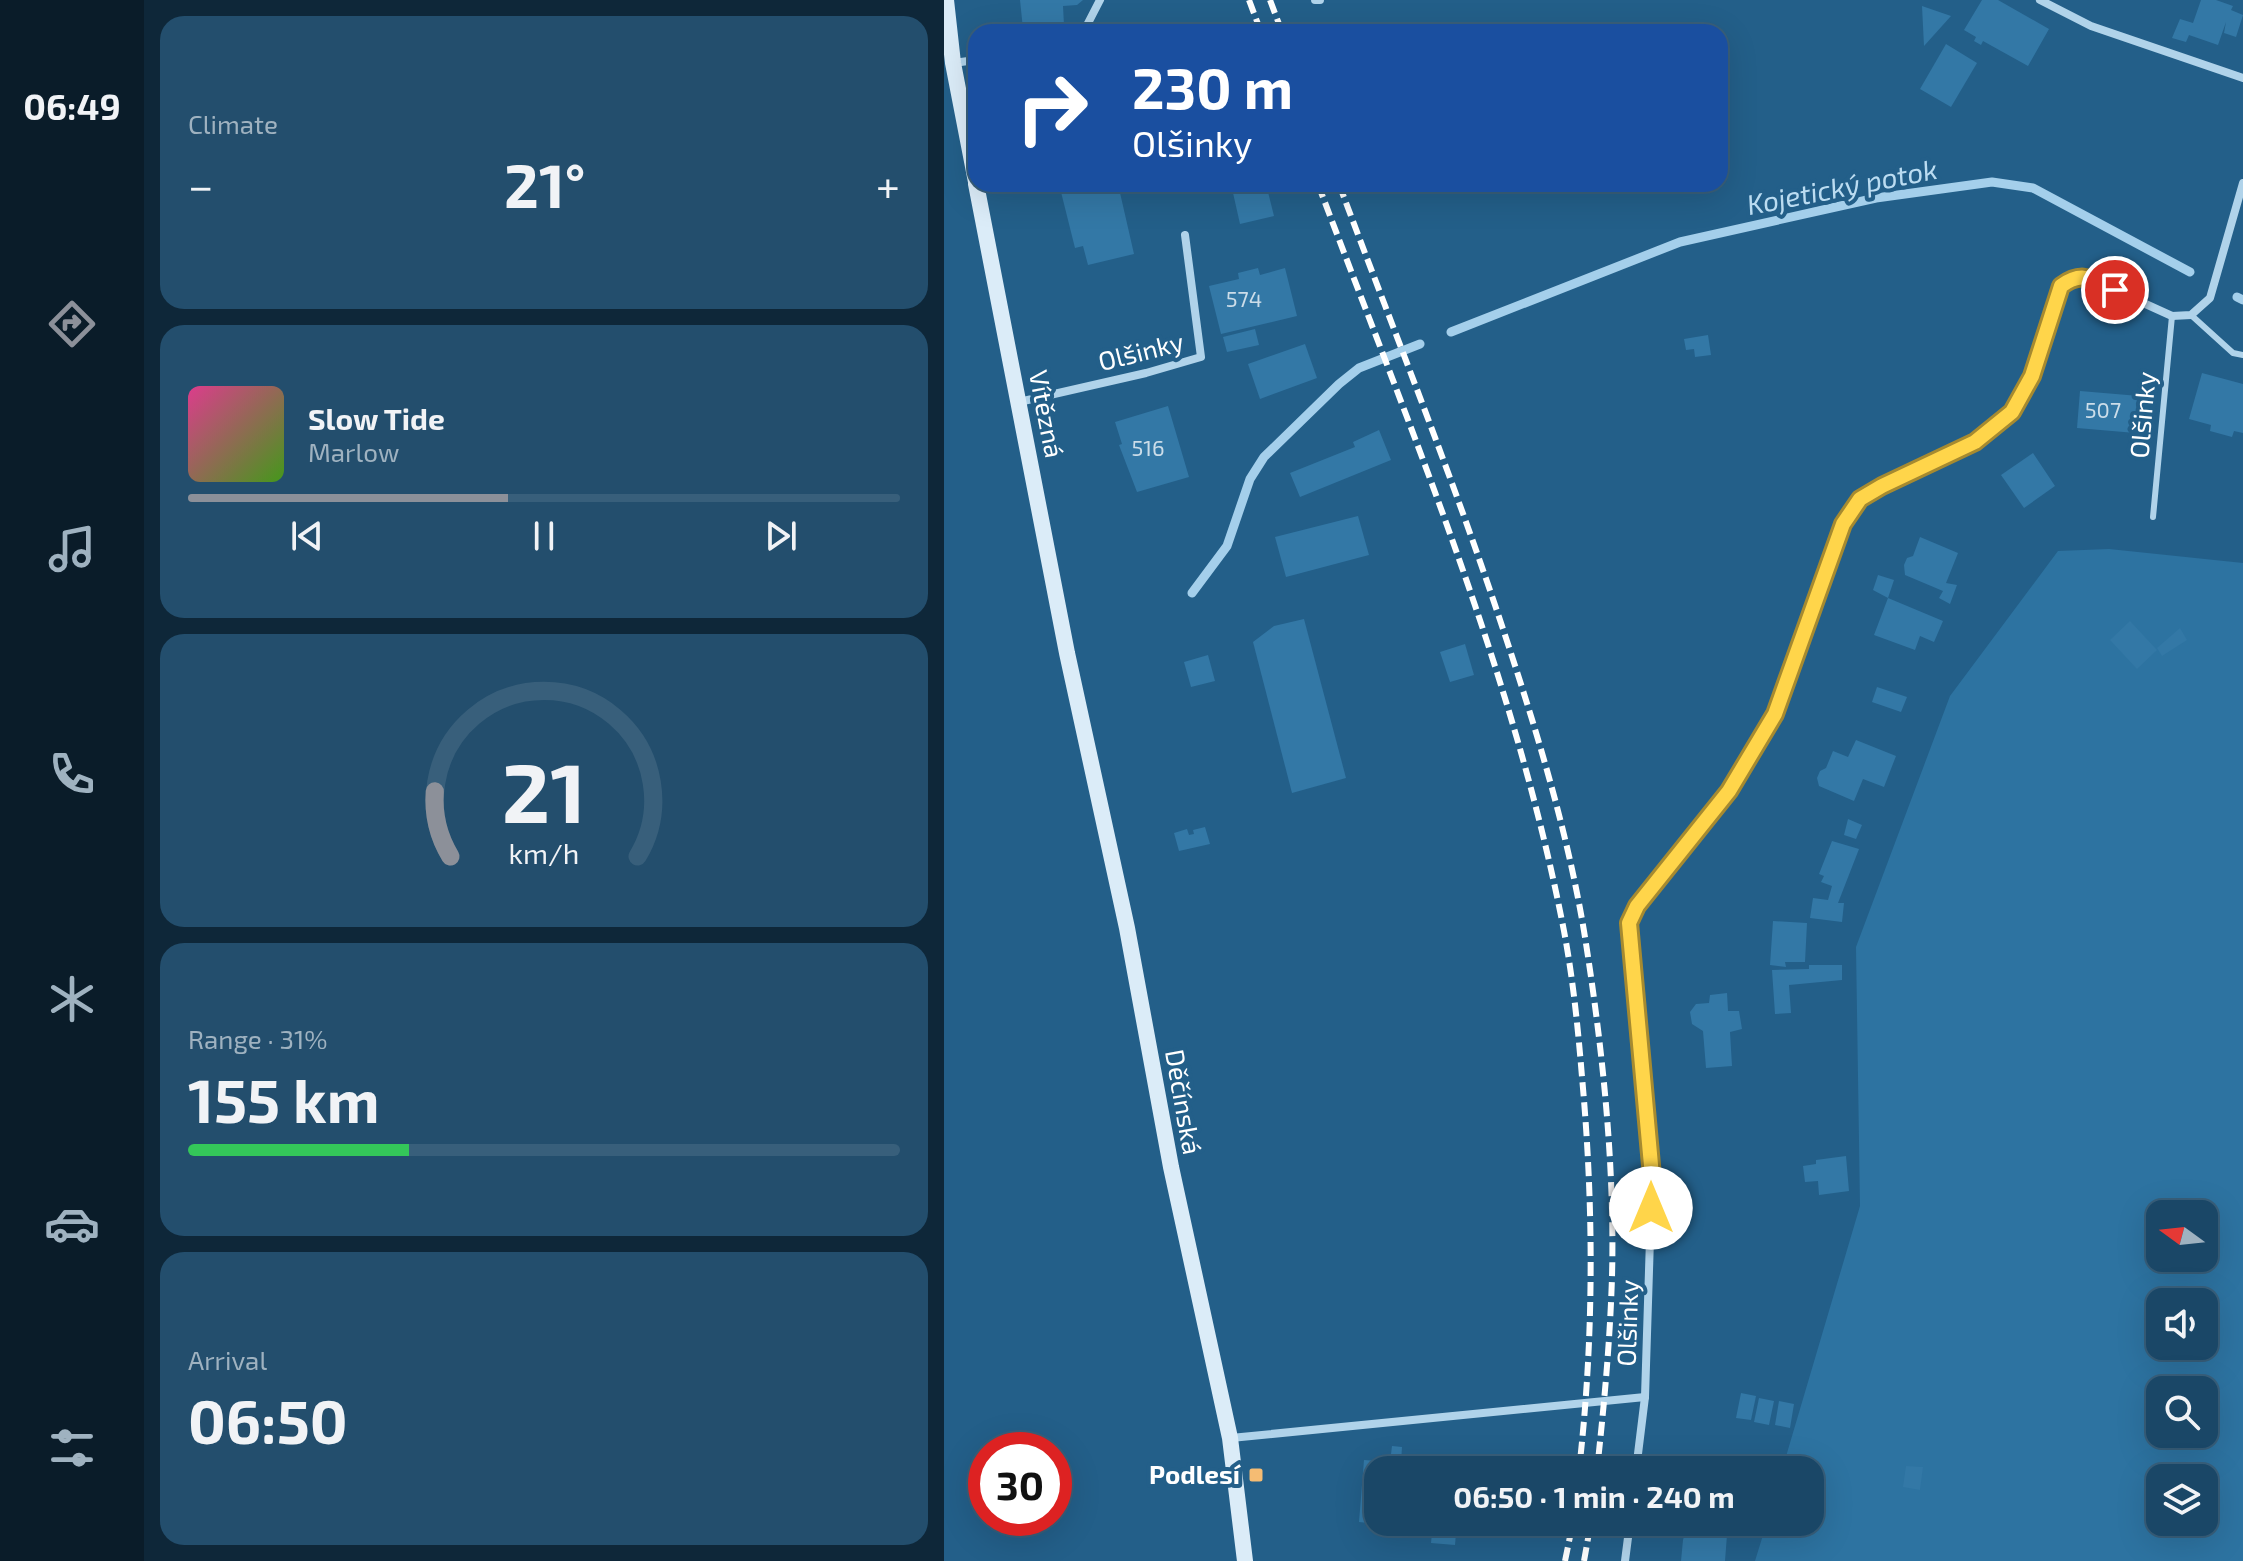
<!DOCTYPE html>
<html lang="en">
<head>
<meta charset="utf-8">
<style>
	body { margin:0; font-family:"Exo 2",sans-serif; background:#234e6d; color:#f1f3f6; height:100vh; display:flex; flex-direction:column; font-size:30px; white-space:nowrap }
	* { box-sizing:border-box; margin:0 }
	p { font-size:26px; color:#9fb2c0 }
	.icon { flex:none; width:44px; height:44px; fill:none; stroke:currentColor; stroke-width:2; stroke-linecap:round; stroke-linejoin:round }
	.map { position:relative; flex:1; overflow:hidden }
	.details { display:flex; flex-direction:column; gap:16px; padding:16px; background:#0e2739; width:800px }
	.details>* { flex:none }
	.hud { position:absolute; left:24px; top:24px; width:760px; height:168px; border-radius:24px; box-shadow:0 8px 32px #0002,0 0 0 2px #385f7b; background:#1a4fa0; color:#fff; overflow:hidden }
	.needle { width:52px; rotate:285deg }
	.tools { position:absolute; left:1202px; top:1200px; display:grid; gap:16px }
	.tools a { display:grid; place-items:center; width:72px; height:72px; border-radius:16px; background:#1a4767; box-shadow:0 8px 32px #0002,0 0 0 2px #385f7b; font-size:40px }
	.speed { position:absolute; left:24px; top:1432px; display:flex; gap:16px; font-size:40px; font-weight:700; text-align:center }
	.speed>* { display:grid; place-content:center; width:104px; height:104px; border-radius:50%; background:#1a4767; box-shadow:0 8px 32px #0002,0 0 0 2px #385f7b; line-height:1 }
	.speed .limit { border:12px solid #d22; background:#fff; color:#111 }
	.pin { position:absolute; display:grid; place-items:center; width:68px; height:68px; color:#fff; margin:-34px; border:4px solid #fff; border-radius:50%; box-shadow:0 2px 8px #0007 }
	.me { position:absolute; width:88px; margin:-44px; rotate:0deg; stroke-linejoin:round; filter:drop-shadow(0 0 6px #0008) }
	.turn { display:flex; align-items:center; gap:28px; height:168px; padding:0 32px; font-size:36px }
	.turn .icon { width:104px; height:104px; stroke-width:2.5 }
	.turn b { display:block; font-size:56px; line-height:68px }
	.big { font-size:60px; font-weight:700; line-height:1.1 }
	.details .card { flex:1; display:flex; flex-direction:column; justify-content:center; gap:12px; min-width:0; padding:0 28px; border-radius:24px; background:#234e6d }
	.details .dial { align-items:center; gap:0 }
	.dial svg { height:208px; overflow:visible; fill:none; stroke:#385f7b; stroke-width:7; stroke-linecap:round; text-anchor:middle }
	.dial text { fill:#f1f3f6; stroke:none }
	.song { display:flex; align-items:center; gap:24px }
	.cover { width:96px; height:96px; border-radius:12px; background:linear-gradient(135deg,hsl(330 70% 55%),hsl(100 70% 35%)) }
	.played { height:8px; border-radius:4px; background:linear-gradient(90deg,#8c9099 45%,#385f7b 45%) }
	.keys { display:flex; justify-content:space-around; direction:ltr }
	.heat { display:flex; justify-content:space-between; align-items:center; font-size:44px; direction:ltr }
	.charge { height:12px; border-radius:6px; background:linear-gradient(90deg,#34c759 31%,#385f7b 0) }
	.trip { position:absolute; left:420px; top:1456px; width:460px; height:80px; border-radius:24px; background:#1a4767; box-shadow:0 8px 32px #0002,0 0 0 2px #385f7b; font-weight:700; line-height:80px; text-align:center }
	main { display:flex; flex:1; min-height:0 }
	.menu { display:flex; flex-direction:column; width:144px; justify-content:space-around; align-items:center; background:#0a1c29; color:#9fb2c0 }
	.menu .icon { width:56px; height:56px }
	.menu .active { color:#8c9099 }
	.menu b { font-size:36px; color:#f1f3f6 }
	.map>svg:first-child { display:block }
	.green { fill:#2d73a1; fill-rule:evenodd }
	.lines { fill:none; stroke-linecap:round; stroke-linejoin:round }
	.stream { stroke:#a4cfeb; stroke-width:9 }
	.building { fill:#3378a6 }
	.service { stroke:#b0d3ea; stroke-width:6 }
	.minor { stroke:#b0d3ea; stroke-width:8 }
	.secondary { stroke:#dbecf8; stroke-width:16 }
	.rail { stroke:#fff; stroke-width:6; stroke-dasharray:14 6; stroke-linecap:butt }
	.route-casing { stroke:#a68a30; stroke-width:20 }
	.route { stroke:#ffd54a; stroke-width:14 }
	.poi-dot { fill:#f5bc73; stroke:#235f89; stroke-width:3 }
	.labels { text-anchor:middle; stroke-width:8; stroke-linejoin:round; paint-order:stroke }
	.number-label { font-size:22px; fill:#ccdde9 }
	.street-label { font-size:26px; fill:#fff; stroke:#235f89 }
	.poi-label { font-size:26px; font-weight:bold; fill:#fff; stroke:#235f89; text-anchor:end }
	.water-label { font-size:28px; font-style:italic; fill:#bbdcf1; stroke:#235f89 }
</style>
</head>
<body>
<main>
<nav class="menu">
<b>06:49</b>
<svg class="icon active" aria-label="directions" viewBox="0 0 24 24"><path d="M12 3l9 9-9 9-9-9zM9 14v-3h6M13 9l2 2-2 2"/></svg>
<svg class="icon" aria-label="music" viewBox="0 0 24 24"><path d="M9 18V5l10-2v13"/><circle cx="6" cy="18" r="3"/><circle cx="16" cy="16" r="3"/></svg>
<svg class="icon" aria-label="phone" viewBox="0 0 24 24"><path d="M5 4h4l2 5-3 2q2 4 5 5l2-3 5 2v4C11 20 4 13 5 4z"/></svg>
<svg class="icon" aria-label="climate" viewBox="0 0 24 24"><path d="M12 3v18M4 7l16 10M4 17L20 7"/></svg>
<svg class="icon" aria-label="car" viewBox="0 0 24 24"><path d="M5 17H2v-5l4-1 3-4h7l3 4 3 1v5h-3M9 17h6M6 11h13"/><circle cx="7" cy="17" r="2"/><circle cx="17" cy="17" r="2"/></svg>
<svg class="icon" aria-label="filters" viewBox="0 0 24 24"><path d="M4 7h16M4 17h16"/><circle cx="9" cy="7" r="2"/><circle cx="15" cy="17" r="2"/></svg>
</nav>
<section class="details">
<div class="card"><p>Climate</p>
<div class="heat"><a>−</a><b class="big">21°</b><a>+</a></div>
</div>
<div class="card">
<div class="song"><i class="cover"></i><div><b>Slow Tide</b><p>Marlow</p></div></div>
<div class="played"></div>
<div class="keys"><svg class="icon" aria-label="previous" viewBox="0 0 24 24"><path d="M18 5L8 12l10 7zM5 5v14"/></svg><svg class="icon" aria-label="pause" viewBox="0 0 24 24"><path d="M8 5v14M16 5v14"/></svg><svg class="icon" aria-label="next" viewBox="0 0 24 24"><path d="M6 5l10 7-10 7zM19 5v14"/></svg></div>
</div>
<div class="card dial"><svg viewBox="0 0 100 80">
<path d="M14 69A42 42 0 1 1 86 69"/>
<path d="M14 69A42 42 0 0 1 8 44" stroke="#8c9099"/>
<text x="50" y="56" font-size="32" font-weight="700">21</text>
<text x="50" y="72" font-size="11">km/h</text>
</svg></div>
<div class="card"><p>Range · 31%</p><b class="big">155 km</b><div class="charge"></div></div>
<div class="card"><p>Arrival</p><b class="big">06:50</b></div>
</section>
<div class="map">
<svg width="1299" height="1561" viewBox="0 0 1299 1561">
	<rect width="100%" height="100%" fill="#235f89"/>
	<path class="green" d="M1165,549L1299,563V1561H811L823,1522H866V1470H838L916,1206L912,947L1006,696L1114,551ZM1216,1214H1260V1258H1216ZM1216,1302H1260V1346H1216ZM1216,1390H1260V1434H1216ZM1216,1478H1260V1522H1216Z"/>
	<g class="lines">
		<g class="stream">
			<polyline points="1293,297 1299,300"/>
			<polyline points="507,332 736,242 932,198 1048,182 1089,188 1246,272"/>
			<polyline points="248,593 283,546 306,479 320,457 395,384 415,368 476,344"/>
		</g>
	</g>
	<g class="building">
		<polygon points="76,0 139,0 133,5 119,6 120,25 79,29"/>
		<polygon points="1038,0 1054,0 1105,29 1084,66 1039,41 1037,45 1030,41 1032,37 1020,30"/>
		<polygon points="1257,0 1272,0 1289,6 1287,10 1299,15 1292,37 1280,33 1282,22 1274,45 1245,35 1242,42 1228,38 1236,19 1249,23"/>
		<polygon points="978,6 1007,16 980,46"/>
		<polygon points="1002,44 1033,63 1007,107 976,89"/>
		<polygon points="115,184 174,184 190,254 144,265 139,246 131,248"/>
		<polygon points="287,184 322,184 330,216 296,224"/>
		<polygon points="314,268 316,275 341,268 353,316 277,334 265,286 295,279 294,273"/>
		<polygon points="311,329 315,345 283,352 279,337"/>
		<polygon points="764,335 767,355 751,357 750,349 742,350 740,339"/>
		<polygon points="361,344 373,378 316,399 304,364"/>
		<polygon points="1258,373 1299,384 1299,433 1290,431 1288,437 1266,431 1267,425 1245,419"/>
		<polygon points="1136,391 1207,397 1203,434 1133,428"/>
		<polygon points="224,406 245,477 193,492 175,445 178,444 171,422"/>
		<polygon points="435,430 447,460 356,497 346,473 411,447 409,442"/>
		<polygon points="1089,453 1111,486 1080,508 1057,475"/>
		<polygon points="414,516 425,555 342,577 331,537"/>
		<polygon points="976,537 1014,553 1002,583 1013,585 1006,604 995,598 999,591 961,575 960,565 963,558 969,556"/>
		<polygon points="934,575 950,580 944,598 929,590"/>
		<polygon points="944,598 999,621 990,642 976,636 971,650 930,635"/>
		<polygon points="360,619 402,778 348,793 309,642 330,626"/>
		<polygon points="1186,621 1213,650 1193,669 1166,640"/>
		<polygon points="1236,628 1243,640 1218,656 1213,648"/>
		<polygon points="521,644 530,675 506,682 496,652"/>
		<polygon points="264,655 271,681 247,687 240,662"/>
		<polygon points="933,687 963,697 957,712 928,702"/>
		<polygon points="912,740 952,756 940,787 919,779 910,801 875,786 873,778 876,771 882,768 889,751 904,757"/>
		<polygon points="904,819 918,825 912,839 900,835"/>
		<polygon points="261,827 266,844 235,851 230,833 243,829 245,835 250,834 249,830"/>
		<polygon points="888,841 915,849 894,903 900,903 898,922 866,918 869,898 884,900 888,886 877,882 880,876 875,874"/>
		<polygon points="829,921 863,923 861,962 841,962 842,967 826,965"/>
		<polygon points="865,965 898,965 898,980 845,985 847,1013 831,1014 828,970 865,969"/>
		<polygon points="783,993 784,1011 795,1011 798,1029 786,1032 788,1066 762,1068 759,1031 748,1024 746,1012 752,1004 765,1003 766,995"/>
		<polygon points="902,1156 905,1191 875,1195 874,1181 861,1182 859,1166 872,1164 872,1160"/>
		<polygon points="797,1393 812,1396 807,1420 792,1418"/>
		<polygon points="815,1398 830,1401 825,1425 810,1422"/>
		<polygon points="835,1401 850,1404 846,1428 831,1425"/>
		<polygon points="448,1446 458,1447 457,1463 465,1464 465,1470 434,1470 434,1524 415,1522 420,1460 446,1462"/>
		<polygon points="493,1465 517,1467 517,1470 492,1470"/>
		<polygon points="962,1466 979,1467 976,1490 959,1487"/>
		<polygon points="489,1522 513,1522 511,1545 487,1543"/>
		<polygon points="749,1522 784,1522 781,1561 737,1561 739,1540 741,1533 747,1534"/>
	</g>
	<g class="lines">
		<g class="service">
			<polyline points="1247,315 1289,353 1299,355"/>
			<polyline points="1209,517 1228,316"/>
		</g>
		<g class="minor">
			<polyline points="371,0 376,0"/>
			<polyline points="1096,0 1147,26 1299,78"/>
			<polyline points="136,32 141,29 156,0"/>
			<polyline points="9,63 32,60"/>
			<polyline points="75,402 202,373 257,357 241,235"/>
			<polyline points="287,1438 701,1397"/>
			<polyline points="692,1470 701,1397 708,1176 685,923 693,906 785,791 831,714 899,524 916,499 938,486 1031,442 1068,412 1088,376 1117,286 1130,277 1142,277 1228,316 1247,315 1266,298 1299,183"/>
			<polyline points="681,1561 686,1522"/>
		</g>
		<g class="secondary">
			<polyline points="2,0 9,63 32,182"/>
			<polyline points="32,184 123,653 183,928 227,1167 286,1438 301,1561"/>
		</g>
		<g class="rail">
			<polyline points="305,0 317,32"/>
			<polyline points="326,0 338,32"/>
			<path d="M374,184C466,429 570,673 620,931C629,979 634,1028 638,1077C650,1208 650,1339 635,1470"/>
			<path d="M395,184C451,334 511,483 561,635C593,732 623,830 640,931C658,1043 671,1164 668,1277C666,1342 660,1406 653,1470"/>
			<polyline points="621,1561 629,1522"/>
			<polyline points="640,1561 647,1522"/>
		</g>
	</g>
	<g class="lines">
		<g class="route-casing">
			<path id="route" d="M707,1208L708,1176L685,923L693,906L785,791L831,714L899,524L916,499L938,486L1031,442L1068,412L1088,376L1117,286C1139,270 1148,280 1171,290"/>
		</g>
		<use href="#route" class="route"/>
	</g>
	<rect class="poi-dot" x="304" y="1467" width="16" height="16" rx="4"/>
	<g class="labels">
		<g class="number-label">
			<text x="300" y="307">574</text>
			<text x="1159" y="418">507</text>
			<text x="204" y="456">516</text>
		</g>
		<g class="street-label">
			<text transform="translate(197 352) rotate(-14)" y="9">Olšinky</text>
			<text transform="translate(102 414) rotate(79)" y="9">Vítězná</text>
			<text transform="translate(1199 415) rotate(-85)" y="9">Olšinky</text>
			<text transform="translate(239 1102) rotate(80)" y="9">Děčínská</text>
			<text transform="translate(684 1323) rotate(-88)" y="9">Olšinky</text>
		</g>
		<g class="poi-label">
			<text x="296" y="1484">Podlesí</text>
		</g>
		<g class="water-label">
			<text transform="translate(898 187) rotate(-11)" y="10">Kojetický potok</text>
		</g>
	</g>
</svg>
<div class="tools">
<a><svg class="needle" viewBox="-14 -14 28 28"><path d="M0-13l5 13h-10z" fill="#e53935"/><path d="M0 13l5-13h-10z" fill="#9fb2c0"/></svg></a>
<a><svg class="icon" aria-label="sound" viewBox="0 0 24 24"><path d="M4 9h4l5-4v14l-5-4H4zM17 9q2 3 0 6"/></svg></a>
<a><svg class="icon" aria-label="search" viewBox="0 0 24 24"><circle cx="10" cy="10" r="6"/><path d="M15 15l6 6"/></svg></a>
<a><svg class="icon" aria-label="layers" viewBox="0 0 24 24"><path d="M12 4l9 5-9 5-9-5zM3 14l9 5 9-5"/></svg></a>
</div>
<div class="speed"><div class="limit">30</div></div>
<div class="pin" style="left:1171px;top:290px;background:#d93025"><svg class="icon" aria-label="arrive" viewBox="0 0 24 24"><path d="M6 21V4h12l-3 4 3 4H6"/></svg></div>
<svg class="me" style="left:707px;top:1208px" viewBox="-20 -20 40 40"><circle r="19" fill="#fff"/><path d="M0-13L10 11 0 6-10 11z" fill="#ffd54a"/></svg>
<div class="trip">06:50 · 1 min · 240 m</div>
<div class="hud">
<div class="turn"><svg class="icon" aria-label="right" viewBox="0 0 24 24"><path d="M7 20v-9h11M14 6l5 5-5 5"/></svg><div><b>230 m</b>Olšinky</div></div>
</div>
</div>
</main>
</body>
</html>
